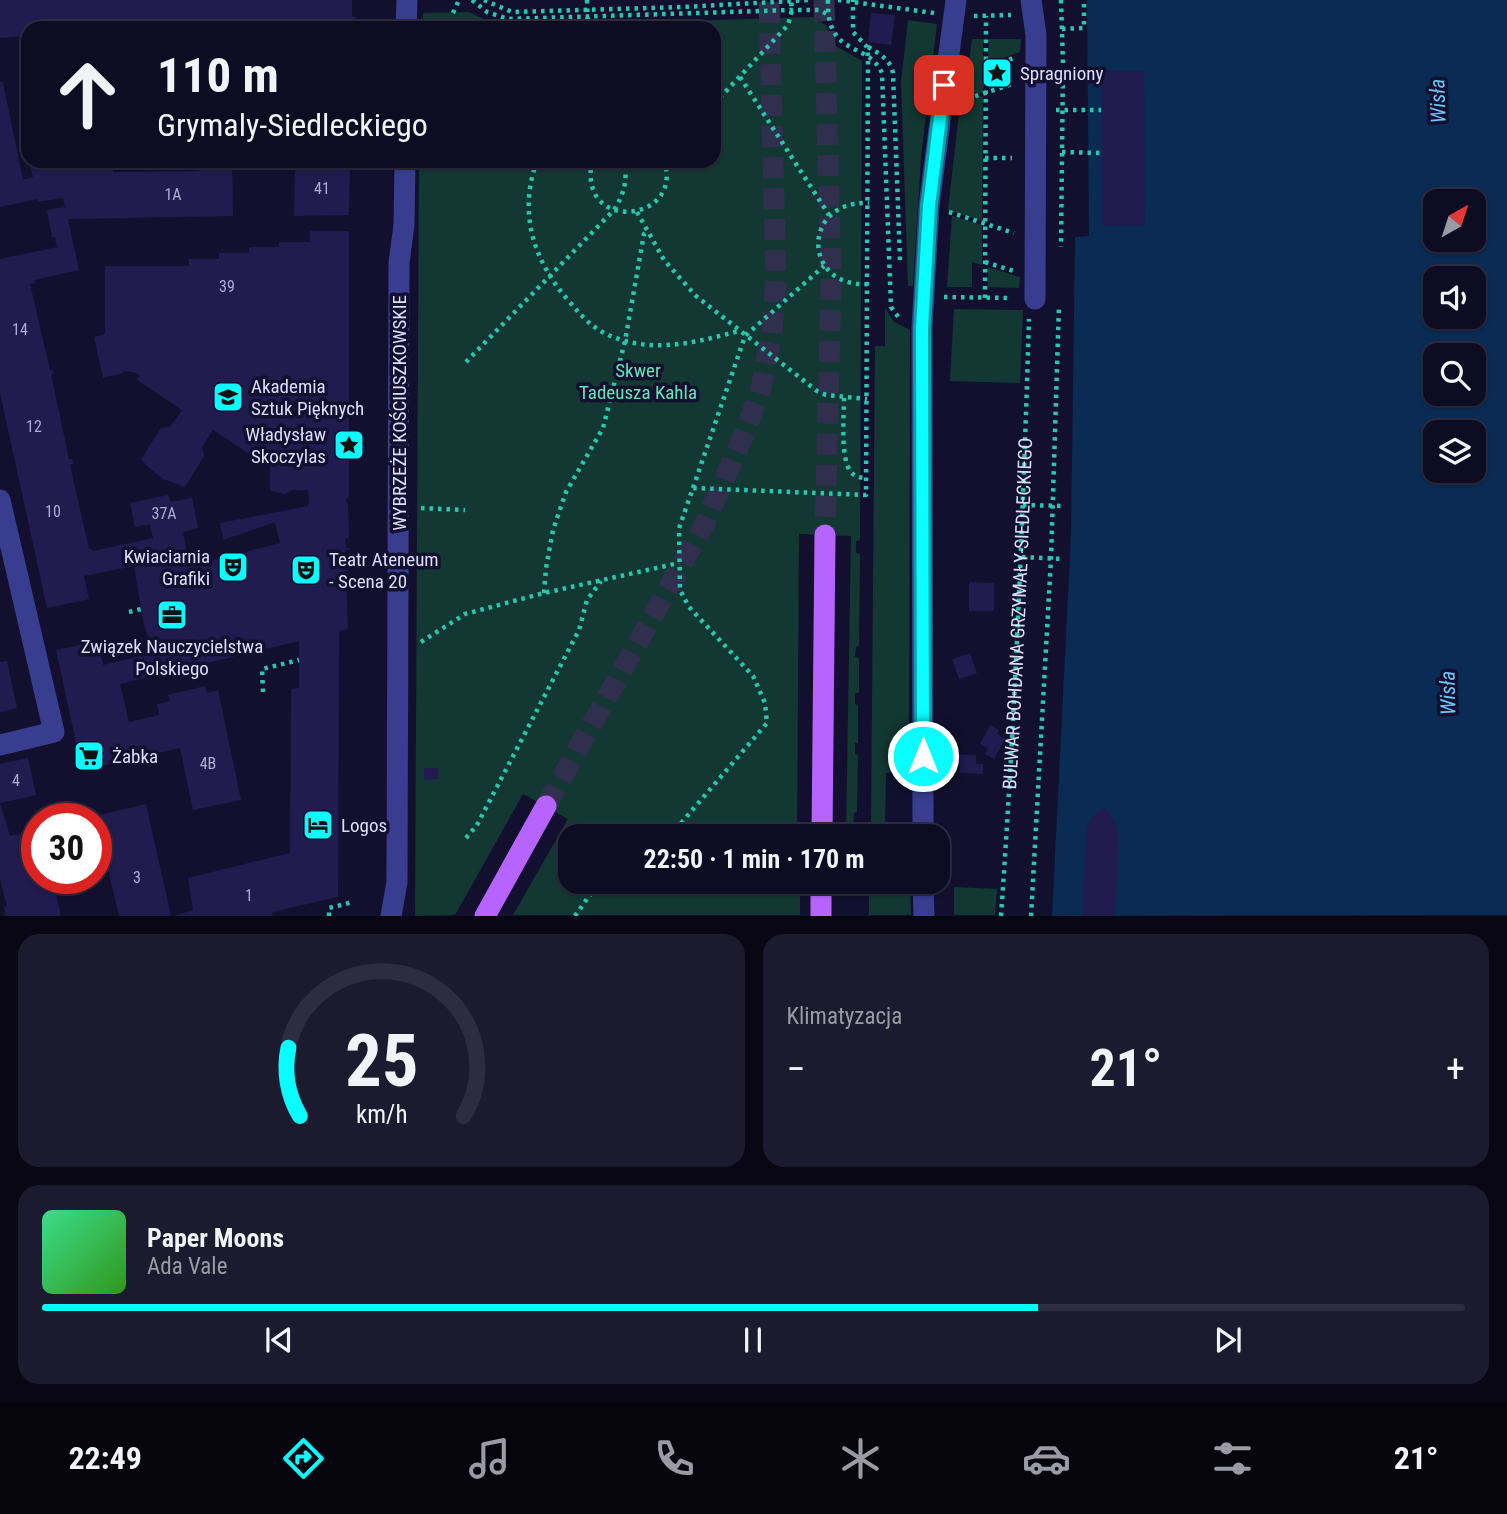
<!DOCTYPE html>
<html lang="pl">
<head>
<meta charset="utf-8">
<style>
	body { margin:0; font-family:"Roboto Condensed",sans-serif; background:#1c1a2f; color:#f1f3f6; height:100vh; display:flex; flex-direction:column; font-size:26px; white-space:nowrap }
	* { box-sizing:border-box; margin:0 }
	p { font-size:23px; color:#9b9ba5 }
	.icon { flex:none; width:38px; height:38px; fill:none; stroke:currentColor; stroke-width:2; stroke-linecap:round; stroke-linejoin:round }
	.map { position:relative; height:916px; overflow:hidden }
	.sheet { display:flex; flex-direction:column; gap:18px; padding:18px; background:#080713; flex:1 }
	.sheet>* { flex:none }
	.hud { position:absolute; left:21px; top:21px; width:700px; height:147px; border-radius:21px; box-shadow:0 2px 5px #0004,0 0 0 2px #2e2c40; background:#0e0c22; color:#f1f3f6; overflow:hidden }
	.needle { width:46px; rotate:39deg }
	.controls { position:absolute; left:1423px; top:189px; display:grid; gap:14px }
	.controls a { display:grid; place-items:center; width:63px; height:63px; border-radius:14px; background:#0e0c22; box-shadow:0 2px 5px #0004,0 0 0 2px #2e2c40; font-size:35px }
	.speed { position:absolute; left:21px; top:803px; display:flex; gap:14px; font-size:35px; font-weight:700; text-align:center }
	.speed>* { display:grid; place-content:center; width:91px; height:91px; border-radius:50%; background:#0e0c22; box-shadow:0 2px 5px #0004,0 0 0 2px #2e2c40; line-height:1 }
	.speed .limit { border:10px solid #d22; background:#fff; color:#111 }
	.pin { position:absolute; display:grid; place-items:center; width:60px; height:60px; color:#fff; margin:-30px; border-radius:14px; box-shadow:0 4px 10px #0006 }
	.me { position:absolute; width:77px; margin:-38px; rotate:0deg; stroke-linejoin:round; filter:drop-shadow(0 0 5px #0008) }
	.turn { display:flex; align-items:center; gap:24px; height:147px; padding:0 21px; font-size:32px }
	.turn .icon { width:91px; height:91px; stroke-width:2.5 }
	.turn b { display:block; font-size:49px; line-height:60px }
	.big { font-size:52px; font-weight:700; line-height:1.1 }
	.sheet .widget { flex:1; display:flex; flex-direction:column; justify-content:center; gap:10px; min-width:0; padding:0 24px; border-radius:21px; background:#1c1a2f }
	.sheet .dial { align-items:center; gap:0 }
	.dial svg { height:182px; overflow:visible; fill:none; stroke:#2e2c40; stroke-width:7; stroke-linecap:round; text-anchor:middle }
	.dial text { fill:#f1f3f6; stroke:none }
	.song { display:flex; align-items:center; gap:21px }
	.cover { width:84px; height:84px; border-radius:10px; background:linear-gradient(135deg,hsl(150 70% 55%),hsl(110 70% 35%)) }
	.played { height:7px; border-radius:4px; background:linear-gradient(90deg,#09fcff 70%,#2e2c40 70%) }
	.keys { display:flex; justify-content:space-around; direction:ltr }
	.heat { display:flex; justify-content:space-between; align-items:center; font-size:38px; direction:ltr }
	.sheet .tiles { flex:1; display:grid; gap:18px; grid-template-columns:1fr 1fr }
	.widget:last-child { grid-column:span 2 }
	.trip { position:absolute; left:558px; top:824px; width:392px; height:70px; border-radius:21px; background:#0e0c22; box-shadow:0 2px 5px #0004,0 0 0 2px #2e2c40; font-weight:700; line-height:70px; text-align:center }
	.menu { display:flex; height:112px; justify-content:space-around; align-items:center; background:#06050e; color:#9b9ba5 }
	.menu .icon { width:49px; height:49px }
	.menu .on { color:#09fcff }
	.menu b { font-size:32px; color:#f1f3f6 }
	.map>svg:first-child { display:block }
	.green { fill:#133833 }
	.water { fill:#0a2b53; fill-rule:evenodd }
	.building { fill:#211b50 }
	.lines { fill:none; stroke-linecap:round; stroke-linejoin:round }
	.major-tunnel { stroke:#302f4d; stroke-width:21; stroke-dasharray:21 10; stroke-linecap:butt }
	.path { stroke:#29c7af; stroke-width:4.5; stroke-dasharray:3.5 5; stroke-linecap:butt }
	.minor { stroke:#383d8f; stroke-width:21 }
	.major { stroke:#b764ff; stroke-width:21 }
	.path-bridge { stroke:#29c7af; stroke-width:4.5; stroke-dasharray:3.5 5; stroke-linecap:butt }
	.route-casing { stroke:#06a4a6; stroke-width:18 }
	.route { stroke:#09fcff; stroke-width:12 }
	.labels { text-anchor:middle; stroke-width:7; stroke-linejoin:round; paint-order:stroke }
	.number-label { font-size:16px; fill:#aeacd3 }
	.poi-label { font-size:19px; fill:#ddf; stroke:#12102e; text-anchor:start }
	.park-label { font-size:19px; fill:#60e8ba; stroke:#12102e }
	.street-label { font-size:19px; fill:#ddf; stroke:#12102e }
	.water-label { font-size:21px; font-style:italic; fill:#6bc7ff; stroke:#12102e }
</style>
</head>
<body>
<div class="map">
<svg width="1507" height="916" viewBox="0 0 1507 916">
	<rect width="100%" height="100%" fill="#12102e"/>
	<g class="green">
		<polygon points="469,12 492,23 506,26 816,17 826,26 836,46 862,61 860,536 860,540 856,541 856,553 860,554 859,646 856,647 855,657 859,658 859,693 855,693 855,704 858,705 858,743 855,743 855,754 858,755 857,812 854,813 853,826 857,826 857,836 846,836 851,536 799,534 797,836 570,836 570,882 800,882 800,915 513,915 568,819 523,794 455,915 415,916 419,161 714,161 714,28 423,28 423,13"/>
		<polygon points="908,20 937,24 921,157 913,286 908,286 901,82"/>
		<polygon points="972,39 983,39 983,92 964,98"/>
		<polygon points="989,39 1021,39 1020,52 988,63"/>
		<polygon points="983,96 982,221 948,210 960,104"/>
		<polygon points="952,216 982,225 982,265 972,262 972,287 947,287"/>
		<polygon points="988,267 1020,277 1019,288 988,287"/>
		<polygon points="885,308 894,322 910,330 909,772 886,773 885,824 871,824 875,346 885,346"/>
		<polygon points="954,309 1023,310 1020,383 950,381"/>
		<polygon points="869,882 910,882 911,915 869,915"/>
		<polygon points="954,887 997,889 995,915 954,915"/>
	</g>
	<path class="water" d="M1087,0H1507V915L1052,916L1071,535L1075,237L1089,236ZM1435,201H1474V240H1435ZM1435,278H1474V317H1435ZM1435,355H1474V394H1435ZM1435,432H1474V471H1435Z"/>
	<g class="building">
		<polygon points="0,0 352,0 352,16 358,18 352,19 352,28 204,28 203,21 138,22 138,28 122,28 122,23 83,25 83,28 28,28 28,36 0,38"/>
		<polygon points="871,13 895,15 891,45 868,42"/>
		<polygon points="1101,71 1144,71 1145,225 1102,226"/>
		<polygon points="0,81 3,83 23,180 33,177 29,161 57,161 57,163 113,161 113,172 199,171 199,161 232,161 233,216 68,219 79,270 34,280 35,283 30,284 50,370 53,370 54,374 51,374 69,459 72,459 74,463 70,465 89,549 92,549 93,551 153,538 150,524 135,527 130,503 168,495 171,502 192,498 198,528 183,532 190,566 280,543 275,522 223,540 220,523 308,506 309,502 308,490 292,490 285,494 270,491 270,466 264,457 260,454 257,459 213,430 202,447 204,456 185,487 163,479 146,465 141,459 161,428 170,427 182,410 137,380 140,375 136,373 124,371 123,373 103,378 94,337 105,334 105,266 189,266 189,259 219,259 219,253 249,253 249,247 279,247 279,242 310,242 310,231 349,231 349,498 346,499 346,503 348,503 349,538 345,538 346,548 352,549 345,550 348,629 339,631 338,897 272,912 273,916 174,916 193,910 188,878 290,853 291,689 299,688 299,641 120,684 129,722 159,715 157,704 170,701 168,695 205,686 207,693 218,690 241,800 193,810 180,748 82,770 56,650 98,641 103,665 153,653 143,621 134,566 84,576 89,599 47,608 0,393 0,259 57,247 55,237 52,237 47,210 65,207 63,198 38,202 38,199 0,207"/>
		<polygon points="295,161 350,161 349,215 294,216"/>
		<polygon points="969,582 994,583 994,611 969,611"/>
		<polygon points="970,653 977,673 959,679 952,659"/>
		<polygon points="7,661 17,708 0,712 0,662"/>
		<polygon points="990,725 999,730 997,734 1005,739 994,759 985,754 988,748 980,744"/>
		<polygon points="954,754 976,755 976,764 983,764 983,774 959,773 960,764 954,764"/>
		<polygon points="28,758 36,795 0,803 0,764"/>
		<polygon points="424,768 438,768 438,779 424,780"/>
		<polygon points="0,803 10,836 37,830 37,878 64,878 53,882 61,916 6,916 4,907 7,906 0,879"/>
		<polygon points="146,804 171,916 119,916 108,869 96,872 96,819 87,818"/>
		<polygon points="1104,807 1115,822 1119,835 1115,916 1082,916 1086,832 1091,818"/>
	</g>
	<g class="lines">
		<g class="major-tunnel">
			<polyline points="824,0 831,284 825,535"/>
			<polyline points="546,806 705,523 745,432 761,388 772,333 776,281 769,0"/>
		</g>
		<g class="path">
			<polyline points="472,0 487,12 508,19 792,10 819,10 827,14"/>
			<polyline points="484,0 512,12 683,7 810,0"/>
			<polyline points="587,0 588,28"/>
			<path d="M828,0C826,58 868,41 882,73L891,307L899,318"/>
			<polyline points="838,0 934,13"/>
			<polyline points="1061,0 1063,64 1061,247"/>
			<polyline points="453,13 459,0"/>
			<polyline points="974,16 1011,15"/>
			<polyline points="1062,29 1084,28 1084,0"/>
			<path d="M868,47C880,54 890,59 893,73L900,260"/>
			<polyline points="985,68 1014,58"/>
			<polyline points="740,77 829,215"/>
			<polyline points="967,99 1015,83"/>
			<polyline points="714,104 788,25 792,10 791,0"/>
			<polyline points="1062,152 1102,153"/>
			<polyline points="985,158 1012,158"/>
			<path d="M537,161C518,212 533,260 568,300C585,320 595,332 622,340C661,352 701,341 739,331"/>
			<path d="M592,161C577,235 685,222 664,161"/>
			<polyline points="637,212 664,260 696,296 817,391 826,395 867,399"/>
			<polyline points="949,212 1014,233"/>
			<polyline points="985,262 1014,271"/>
			<path d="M868,284C802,288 801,200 869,203"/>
			<polyline points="944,297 1012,298"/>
			<polyline points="985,298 986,16"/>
			<path d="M466,362L614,210C624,194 628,180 624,161"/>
			<path d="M844,398C844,415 840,459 851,472C855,477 860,477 866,479"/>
			<polyline points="693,488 745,336 824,266"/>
			<polyline points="1023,505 1064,506"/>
			<polyline points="421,508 465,510"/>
			<polyline points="1022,557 1063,559"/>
			<polyline points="544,593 546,568 553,530 566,492 603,428 625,341 644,234 648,231"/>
			<polyline points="129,612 141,609"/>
			<polyline points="421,642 465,614 544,593 679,563"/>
			<polyline points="263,692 262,669 299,660"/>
			<polyline points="670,836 767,723 765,703 753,676 689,607 680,590 679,528 693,488 866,495 868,58 867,47 853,32 853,0"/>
			<polyline points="466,838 477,825 579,630 587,600 601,581"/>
			<polyline points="329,916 329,908 353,902"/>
			<polyline points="575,916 589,896 605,882"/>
			<path id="s1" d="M1001,916C1015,717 1023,518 1029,319"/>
			<polyline points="1031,916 1051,559 1059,305"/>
		</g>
		<g class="minor">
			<polyline points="1031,0 1036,35 1035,299"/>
			<polyline points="406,28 407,0"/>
			<polyline points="0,500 54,732 0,745"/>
			<polyline points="923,836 922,328 929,206 956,0"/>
			<polyline points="923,882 924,916"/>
			<polyline points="391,916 397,882 399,263 404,225 405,161"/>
		</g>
		<g class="major">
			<polyline points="822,836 825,535"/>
			<polyline points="485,916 546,806"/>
			<polyline points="821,916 821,882"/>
		</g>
		<polyline class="path-bridge" points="1056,110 1101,110"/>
	</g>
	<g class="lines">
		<g class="route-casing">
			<polyline id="route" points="923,756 922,328 929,206 944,85"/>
		</g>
		<use href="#route" class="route"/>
	</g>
	<defs>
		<g id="sight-square" transform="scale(1.575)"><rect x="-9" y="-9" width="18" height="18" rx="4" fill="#09fcff" stroke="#12102e"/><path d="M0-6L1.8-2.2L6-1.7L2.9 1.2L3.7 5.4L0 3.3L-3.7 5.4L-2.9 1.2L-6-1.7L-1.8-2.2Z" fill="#111"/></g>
		<g id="university-square" transform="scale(1.575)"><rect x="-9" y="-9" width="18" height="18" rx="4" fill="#09fcff" stroke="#12102e"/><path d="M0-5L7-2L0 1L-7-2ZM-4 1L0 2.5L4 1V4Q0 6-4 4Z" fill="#111"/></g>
		<g id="theatre-square" transform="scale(1.575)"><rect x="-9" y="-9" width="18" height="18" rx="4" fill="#09fcff" stroke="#12102e"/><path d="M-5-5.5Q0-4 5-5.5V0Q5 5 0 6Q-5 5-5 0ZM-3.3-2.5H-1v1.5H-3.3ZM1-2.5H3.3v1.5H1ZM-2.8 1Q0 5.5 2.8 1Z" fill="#111"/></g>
		<g id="office-square" transform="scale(1.575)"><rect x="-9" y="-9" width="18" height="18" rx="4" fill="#09fcff" stroke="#12102e"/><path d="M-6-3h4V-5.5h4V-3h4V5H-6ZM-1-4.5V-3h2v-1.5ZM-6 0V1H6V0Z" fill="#111"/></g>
		<g id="supermarket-square" transform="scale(1.575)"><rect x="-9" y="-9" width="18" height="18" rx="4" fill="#09fcff" stroke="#12102e"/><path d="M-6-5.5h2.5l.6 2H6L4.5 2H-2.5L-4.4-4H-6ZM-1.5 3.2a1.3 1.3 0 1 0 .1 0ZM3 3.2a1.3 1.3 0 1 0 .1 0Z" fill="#111"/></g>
		<g id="hotel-square" transform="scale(1.575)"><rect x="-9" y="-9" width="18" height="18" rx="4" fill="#09fcff" stroke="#12102e"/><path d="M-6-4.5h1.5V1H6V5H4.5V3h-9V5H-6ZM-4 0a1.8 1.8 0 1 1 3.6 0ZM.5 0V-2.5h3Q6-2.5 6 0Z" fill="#111"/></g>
	</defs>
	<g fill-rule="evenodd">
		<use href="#sight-square" x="997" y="73"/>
		<use href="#university-square" x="228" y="397"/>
		<use href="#sight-square" x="349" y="445"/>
		<use href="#theatre-square" x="233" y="567"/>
		<use href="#theatre-square" x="306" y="570"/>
		<use href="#office-square" x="172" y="615"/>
		<use href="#supermarket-square" x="89" y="756"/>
		<use href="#hotel-square" x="318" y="825"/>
	</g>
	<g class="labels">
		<g class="number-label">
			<text x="322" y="194">41</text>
			<text x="173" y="200">1A</text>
			<text x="227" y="292">39</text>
			<text x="20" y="335">14</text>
			<text x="34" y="432">12</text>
			<text x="53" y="517">10</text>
			<text x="164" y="519">37A</text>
			<text x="208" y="769">4B</text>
			<text x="16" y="786">4</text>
			<text x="137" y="883">3</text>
			<text x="249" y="901">1</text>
		</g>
		<g class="poi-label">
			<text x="1020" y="80">Spragniony</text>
			<text x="251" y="393">Akademia<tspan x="251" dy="22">Sztuk Pięknych</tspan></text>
			<text x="326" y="441" text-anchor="end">Władysław<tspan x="326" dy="22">Skoczylas</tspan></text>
			<text x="210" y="563" text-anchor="end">Kwiaciarnia<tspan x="210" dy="22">Grafiki</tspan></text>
			<text x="329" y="566">Teatr Ateneum<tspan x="329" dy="22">- Scena 20</tspan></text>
			<text x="172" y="653" text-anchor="middle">Związek Nauczycielstwa<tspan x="172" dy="22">Polskiego</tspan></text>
			<text x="112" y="763">Żabka</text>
			<text x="341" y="832">Logos</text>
		</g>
		<g class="park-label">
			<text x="638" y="377">Skwer<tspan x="638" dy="22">Tadeusza Kahla</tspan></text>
		</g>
		<g class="street-label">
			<text transform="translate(399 413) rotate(-90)" y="7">WYBRZEŻE KOŚCIUSZKOWSKIE</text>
			<text dy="7" stroke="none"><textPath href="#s1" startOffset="303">BULWAR BOHDANA GRZYMAŁY-SIEDLECKIEGO</textPath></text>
		</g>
		<g class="water-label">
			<text transform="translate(1438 101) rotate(-92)" y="7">Wisła</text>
			<text transform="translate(1448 693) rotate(-91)" y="7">Wisła</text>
		</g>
	</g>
</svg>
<div class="controls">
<a><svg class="needle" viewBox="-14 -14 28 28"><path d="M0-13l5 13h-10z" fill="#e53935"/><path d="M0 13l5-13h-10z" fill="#9b9ba5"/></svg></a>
<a><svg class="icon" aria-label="sound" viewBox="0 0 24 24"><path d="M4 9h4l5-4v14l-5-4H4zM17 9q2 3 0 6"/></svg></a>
<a><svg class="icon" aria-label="search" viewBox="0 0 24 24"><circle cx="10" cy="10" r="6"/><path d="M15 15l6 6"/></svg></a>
<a><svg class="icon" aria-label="layers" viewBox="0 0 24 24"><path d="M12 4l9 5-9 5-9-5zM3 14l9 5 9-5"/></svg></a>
</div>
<div class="speed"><div class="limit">30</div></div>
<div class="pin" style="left:944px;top:85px;background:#d93025"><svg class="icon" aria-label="arrive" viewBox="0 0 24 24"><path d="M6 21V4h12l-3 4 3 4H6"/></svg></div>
<svg class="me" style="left:923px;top:756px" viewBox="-20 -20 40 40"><circle r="17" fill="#09fcff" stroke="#fff" stroke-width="3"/><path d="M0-11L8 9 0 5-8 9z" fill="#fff"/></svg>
<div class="trip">22:50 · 1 min · 170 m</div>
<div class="hud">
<div class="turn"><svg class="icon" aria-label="ahead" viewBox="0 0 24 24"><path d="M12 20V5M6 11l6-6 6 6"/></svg><div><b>110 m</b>Grymaly-Siedleckiego</div></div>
</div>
</div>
<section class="sheet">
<div class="tiles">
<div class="widget dial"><svg viewBox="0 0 100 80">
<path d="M14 69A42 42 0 1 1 86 69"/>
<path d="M14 69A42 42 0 0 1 9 39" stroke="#09fcff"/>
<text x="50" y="56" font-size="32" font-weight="700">25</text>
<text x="50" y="72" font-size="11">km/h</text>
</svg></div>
<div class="widget"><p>Klimatyzacja</p>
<div class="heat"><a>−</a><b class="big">21°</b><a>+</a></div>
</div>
<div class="widget">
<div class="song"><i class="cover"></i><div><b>Paper Moons</b><p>Ada Vale</p></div></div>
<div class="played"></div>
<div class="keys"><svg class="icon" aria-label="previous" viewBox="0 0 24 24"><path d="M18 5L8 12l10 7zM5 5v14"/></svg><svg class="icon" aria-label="pause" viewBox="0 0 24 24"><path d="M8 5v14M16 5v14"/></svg><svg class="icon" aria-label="next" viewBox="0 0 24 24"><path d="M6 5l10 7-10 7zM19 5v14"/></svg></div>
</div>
</div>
</section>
<nav class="menu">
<b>22:49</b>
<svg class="icon on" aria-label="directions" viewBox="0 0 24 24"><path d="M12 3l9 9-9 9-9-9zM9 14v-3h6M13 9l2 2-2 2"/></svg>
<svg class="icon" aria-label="music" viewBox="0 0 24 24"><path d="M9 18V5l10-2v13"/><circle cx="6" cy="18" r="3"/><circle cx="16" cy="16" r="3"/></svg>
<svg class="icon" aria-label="phone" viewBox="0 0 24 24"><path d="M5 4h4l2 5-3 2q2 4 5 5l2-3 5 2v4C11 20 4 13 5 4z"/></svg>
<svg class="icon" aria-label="climate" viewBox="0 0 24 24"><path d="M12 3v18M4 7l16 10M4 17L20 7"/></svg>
<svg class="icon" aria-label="car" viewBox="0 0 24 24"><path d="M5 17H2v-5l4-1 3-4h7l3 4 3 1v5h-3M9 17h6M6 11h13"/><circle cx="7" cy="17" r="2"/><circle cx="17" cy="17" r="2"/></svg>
<svg class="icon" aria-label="filters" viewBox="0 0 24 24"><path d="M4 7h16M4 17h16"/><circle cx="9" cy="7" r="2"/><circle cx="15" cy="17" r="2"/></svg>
<b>21°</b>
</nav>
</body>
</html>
